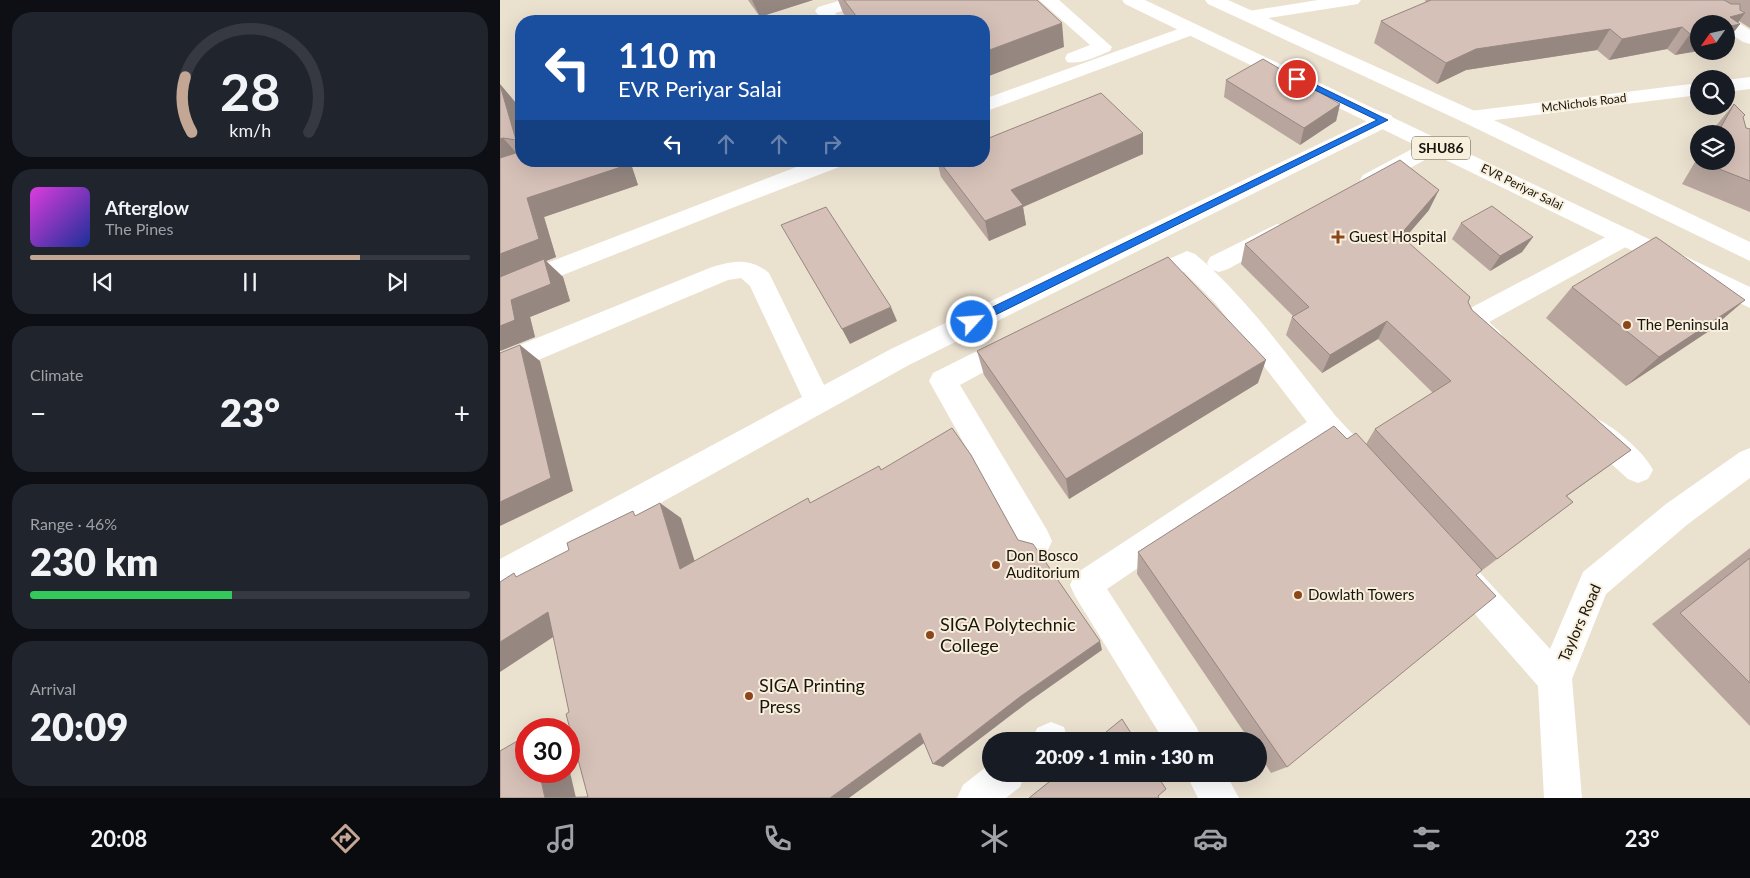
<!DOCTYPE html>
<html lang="en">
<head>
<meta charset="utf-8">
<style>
	body { margin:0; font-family:Lato,sans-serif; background:#20242c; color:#f1f3f6; height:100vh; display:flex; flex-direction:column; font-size:19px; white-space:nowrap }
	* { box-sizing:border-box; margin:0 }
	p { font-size:16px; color:#9ea1a6 }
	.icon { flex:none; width:28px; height:28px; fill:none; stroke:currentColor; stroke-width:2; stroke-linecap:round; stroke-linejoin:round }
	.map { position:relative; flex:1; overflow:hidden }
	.side { display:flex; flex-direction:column; gap:12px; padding:12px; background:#0d0f14; width:500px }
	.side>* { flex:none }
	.hud { position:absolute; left:15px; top:15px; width:475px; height:152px; border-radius:20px; box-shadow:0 5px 20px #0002; background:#1a4fa0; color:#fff; overflow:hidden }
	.needle { width:32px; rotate:236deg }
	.tools { position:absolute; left:1190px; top:15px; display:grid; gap:10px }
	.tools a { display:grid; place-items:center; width:45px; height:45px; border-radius:50%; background:#171b24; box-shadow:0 5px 20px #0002; font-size:25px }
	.speed { position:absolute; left:15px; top:718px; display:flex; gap:10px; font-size:25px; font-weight:700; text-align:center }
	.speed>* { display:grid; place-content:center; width:65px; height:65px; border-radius:50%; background:#171b24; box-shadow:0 5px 20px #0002; line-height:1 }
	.speed .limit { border:8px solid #d22; background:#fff; color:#111 }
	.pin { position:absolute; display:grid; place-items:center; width:42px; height:42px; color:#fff; margin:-21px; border:2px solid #fff; border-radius:50%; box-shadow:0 1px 5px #0007 }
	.me { position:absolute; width:55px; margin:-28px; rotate:64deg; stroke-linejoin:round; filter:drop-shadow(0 0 4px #0008) }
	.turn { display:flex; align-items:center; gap:18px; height:105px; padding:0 20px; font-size:22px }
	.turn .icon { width:65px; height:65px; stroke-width:2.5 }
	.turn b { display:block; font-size:35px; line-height:42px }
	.lanes { display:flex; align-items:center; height:48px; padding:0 20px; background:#0003; justify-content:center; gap:25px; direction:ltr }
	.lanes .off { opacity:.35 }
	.big { font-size:38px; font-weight:800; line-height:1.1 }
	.side .widget { flex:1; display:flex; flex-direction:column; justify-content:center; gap:8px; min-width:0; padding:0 18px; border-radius:20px; background:#20242c }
	.side .dial { align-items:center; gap:0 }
	.dial svg { height:130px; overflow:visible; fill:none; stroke:#363941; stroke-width:7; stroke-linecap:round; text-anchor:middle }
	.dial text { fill:#f1f3f6; stroke:none }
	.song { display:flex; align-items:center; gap:15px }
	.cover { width:60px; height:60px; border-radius:8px; background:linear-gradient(135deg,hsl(300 70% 55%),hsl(230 70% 35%)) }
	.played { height:5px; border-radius:2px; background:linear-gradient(90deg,#c3a693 75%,#363941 75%) }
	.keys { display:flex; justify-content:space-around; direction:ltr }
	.heat { display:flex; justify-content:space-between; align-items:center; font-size:28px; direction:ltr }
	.charge { height:8px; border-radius:4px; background:linear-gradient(90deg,#34c759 46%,#363941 0) }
	.trip { position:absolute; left:482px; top:732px; width:285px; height:50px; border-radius:25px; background:#171b24; box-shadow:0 5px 20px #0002; font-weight:800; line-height:50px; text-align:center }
	.tabs { display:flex; height:80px; justify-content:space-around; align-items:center; background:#090b0e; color:#9ea1a6 }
	.tabs .icon { width:35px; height:35px }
	.tabs .current { color:#c3a693 }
	.tabs b { font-size:22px; color:#f1f3f6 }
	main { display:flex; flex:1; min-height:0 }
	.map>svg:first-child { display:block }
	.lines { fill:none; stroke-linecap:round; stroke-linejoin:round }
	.minor { fill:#fff; fill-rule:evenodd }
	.major { fill:#fff; fill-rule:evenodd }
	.wall { fill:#b8a69e }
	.shaded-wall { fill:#968781 }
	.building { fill:#d6c1b8; stroke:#968781 }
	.route { fill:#1a73e8; stroke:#114b97 }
	.poi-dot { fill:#8b471b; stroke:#f8efdc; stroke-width:2 }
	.labels { text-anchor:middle; stroke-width:4; stroke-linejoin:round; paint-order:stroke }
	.far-street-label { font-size:12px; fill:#18140e; stroke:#f8efdc }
	.shield { fill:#f8efdc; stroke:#5b564c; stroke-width:1 }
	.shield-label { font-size:14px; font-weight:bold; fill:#18140e }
	.poi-label { font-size:15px; fill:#18140e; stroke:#f8efdc; text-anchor:start }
	.street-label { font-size:15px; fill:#18140e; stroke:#f8efdc }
	.near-poi-label { font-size:18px; fill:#18140e; stroke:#f8efdc; text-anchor:start }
</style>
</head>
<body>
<main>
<section class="side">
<div class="widget dial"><svg viewBox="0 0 100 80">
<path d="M14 69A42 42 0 1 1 86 69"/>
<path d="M14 69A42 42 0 0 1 10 35" stroke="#c3a693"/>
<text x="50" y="56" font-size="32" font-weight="700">28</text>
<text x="50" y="72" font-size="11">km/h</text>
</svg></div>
<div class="widget">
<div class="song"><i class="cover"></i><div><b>Afterglow</b><p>The Pines</p></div></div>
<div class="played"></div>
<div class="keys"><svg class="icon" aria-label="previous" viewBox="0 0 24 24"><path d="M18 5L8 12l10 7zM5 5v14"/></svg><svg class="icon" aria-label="pause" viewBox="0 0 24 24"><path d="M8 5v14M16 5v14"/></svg><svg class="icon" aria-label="next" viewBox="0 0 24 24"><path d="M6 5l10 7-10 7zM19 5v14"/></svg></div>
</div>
<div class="widget"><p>Climate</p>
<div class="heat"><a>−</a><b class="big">23°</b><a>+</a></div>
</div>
<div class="widget"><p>Range · 46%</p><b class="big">230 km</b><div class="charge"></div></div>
<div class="widget"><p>Arrival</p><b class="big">20:09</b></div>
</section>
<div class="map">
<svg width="1250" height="798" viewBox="0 0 1250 798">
	<rect width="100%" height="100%" fill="#ebe1cf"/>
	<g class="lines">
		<g class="minor">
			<polygon points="342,0 370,0 367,4 335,13 341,21 323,21 315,11 318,7"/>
			<path d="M539,0H559L612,47L610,51C597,56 581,65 567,62L565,58L567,54L590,45Z"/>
			<polygon points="818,0 861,0 858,4 852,5 749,21 743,20 740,16 743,12 749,11"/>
			<polygon points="1182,0 1203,0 1250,30 1250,44 1243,42 1226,31 1226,24 1216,24 1185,4"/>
			<polygon points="692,24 698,25 701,29 698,33 484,112 484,99"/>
			<polygon points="1250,77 1250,89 1226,92 1226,80"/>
			<polygon points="1199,83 1199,95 970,123 963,122 960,117 963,112 970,111"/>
			<path d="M884,113L891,115L894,120L891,125L409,365L0,592V559L302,397L250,286L241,278L228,280L0,376V353L212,267C234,260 251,258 269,273L324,385L391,349Z"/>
			<polygon points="936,138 943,140 947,145 943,150 879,185 871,187 863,185 860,180 863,175 929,140"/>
			<polygon points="312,161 345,161 342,166 232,208 0,300 0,281"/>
			<path d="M777,224L785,226L789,232L785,238L728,269L719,272L713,270C757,312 793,363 831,410C843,426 861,439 869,457L865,466L855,470L845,466L824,442L607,589L697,728L702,741H664L575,596L570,585L575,574L807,422L716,304L684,272L642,291L633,289L630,282L633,275L687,251L695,254L709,266L707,263L710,257Z"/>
			<path d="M1125,229L1133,231L1137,237L1133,243L989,322L1000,332L1004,339L1000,346C997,347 995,349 992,349C979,350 963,330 957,320L961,313L1117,231Z"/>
			<polygon points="513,333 522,337 526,344 522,351 460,385 547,530 552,541 547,552 536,556 525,552 429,381 433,373"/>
			<path d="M1094,418C1112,424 1145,453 1153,470L1148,479L1138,483L1128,479L1084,439L1080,430L1084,421Z"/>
			<polygon points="1250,448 1250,478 1188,524 1106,594 1072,679 1082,798 1044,798 1038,686 952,588 947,577 952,566 963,561 974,566 1050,649 1083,572 1166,504 1240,452"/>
			<polygon points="551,722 564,727 568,741 532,741 537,728"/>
			<polygon points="491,763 491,774 525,774 520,787 506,798 457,798 463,785"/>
			<polygon points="686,774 726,774 739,798 698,798"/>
		</g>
		<g class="major">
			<polygon points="622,0 645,0 1250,287 1250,308 625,4"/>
			<polygon points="705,0 728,0 977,112 1250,242 1250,261 963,122 708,4"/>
		</g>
	</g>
	<g class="wall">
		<polygon points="248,0 313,0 260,17"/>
		<polygon points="338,0 537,0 564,47 484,21 349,21 343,13"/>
		<polygon points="925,0 1250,0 1250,28 1239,21 1238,23 1240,24 1226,42 1226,24 1175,55 1167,49 1109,60 1097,50 966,70 937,84 874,43 881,21 926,2"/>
		<polygon points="726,80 840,104 836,121 800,145 724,97"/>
		<polygon points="0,84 15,102 21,122 21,161 130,161 138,185 44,217 56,257 46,261 63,277 70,301 30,317 35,337 0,351"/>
		<polygon points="1234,104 1243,117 1246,128 1250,129 1250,212 1182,184 1199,155 1199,161 1226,161 1226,134 1211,134 1215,127"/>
		<polygon points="643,154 523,207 526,225 489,241 441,177 437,161 484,161"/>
		<polygon points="929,210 904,239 968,302 972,310 1131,450 1067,496 1073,502 976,575 787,767 771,773 759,754 759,741 750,741 637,574 638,552 847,439 866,444 875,429 933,393 878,339 822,373 786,335 792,317 793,316 741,264 745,244"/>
		<polygon points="961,223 1033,237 1022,252 990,271 952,239"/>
		<polygon points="1072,287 1209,331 1126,386 1046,318"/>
		<polygon points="477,351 758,383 569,499 484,375"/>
		<polygon points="1250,548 1250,726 1152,624"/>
	</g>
	<g class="shaded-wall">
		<polygon points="252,0 313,0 260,17"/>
		<polygon points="1245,13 1236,25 1240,24 1226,42 1226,24 1230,17"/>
		<polygon points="562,23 564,47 484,78 484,52"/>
		<polygon points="1182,27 1167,49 1109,60 1122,39"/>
		<polygon points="1110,29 1097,50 966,70 937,84 946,63 976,49"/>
		<polygon points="1199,32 1199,51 1175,55 1190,34"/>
		<polygon points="0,84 15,102 21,122 21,147 16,140"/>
		<polygon points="840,104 836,121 800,145 804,128"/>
		<polygon points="643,133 643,154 523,207 526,225 489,241 485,221 511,190"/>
		<polygon points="3,138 20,157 0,164 0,139"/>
		<polygon points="122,161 130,161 138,185 44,217 56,257 46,261 63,277 70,301 30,317 35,337 0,351 0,254 27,198"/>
		<polygon points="939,190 929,210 891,254 900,235"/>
		<polygon points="1033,237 1022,252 990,271 1000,256"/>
		<polygon points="1245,300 1209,331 1126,386 1159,357"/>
		<polygon points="391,307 397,321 350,344 342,329"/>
		<polygon points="887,321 878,339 822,373 830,355"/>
		<polygon points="20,345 40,361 73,491 0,526 0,502"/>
		<polygon points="766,360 758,383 569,499 566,479"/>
		<polygon points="1131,450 1047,510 1066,496"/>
		<polygon points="160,503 181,518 201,581 180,569"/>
		<polygon points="48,612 76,622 0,672 0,642"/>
		<polygon points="600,641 602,650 527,703 443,767 433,764 521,696"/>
		<polygon points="420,733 431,738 349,798 330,798"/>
		<polygon points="69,768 76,798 45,798 39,771 69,771"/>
	</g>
	<g class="building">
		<polygon points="344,0 537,0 562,23 484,52 484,21 360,21"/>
		<polygon points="931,0 1224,0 1231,4 1240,4 1240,10 1245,13 1230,17 1240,24 1226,27 1226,24 1199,24 1199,32 1190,34 1182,27 1122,39 1110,29 976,49 946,63 881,21"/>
		<polygon points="763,59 840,104 804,128 726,80"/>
		<polygon points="0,85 16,140 3,138 0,139"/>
		<polygon points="601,93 643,133 511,190 523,205 485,221 439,161 484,161 484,140"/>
		<polygon points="1234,104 1245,115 1243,117 1246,128 1250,129 1250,181 1201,162 1226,161 1226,134 1217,134"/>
		<polygon points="19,152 22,162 122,161 124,166 27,198 39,239 0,254 0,158"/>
		<polygon points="900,160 939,190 900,235 970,297 968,302 972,310 1131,450 1066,496 1073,502 997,559 875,429 951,381 887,321 830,355 792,317 809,307 745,244"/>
		<polygon points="992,206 1033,237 1000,256 961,223"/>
		<polygon points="326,207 391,307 342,329 281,225"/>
		<polygon points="1156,237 1245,300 1159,357 1072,287"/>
		<polygon points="668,257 766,360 566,479 477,351"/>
		<polygon points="44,259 51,284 11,300 15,320 0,326 0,277"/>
		<polygon points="20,345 51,478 0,502 0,353"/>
		<polygon points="834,426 847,439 856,433 982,570 976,575 996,596 787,767 638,552"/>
		<polygon points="452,428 471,455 518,540 533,544 600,641 521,696 433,764 420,733 330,798 0,798 0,751 26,736 26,771 39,771 45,798 88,797 66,714 69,712 48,612 0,642 0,582 14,573 16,577 69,550 67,543 133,511 135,516 160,503 180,569 308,498 310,503 379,466 381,470"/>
		<polygon points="1250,558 1250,683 1180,613"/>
		<polygon points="622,719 636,741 595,741"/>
		<polygon points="554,774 656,774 666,789 658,796 659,798 529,798 549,782 548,779"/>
	</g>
	<polygon class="route" points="794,77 800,77 888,120 475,325 468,325 466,322 468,319 877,120 794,80"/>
	<g class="poi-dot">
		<path d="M835.5 229.5h5v5h5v5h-5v5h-5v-5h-5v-5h5z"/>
		<circle cx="1127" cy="325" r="5"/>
		<circle cx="496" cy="565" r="5"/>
		<circle cx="798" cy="595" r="5"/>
		<circle cx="430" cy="635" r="5"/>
		<circle cx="249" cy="696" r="5"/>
	</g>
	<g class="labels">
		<g class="far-street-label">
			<text transform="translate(1084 103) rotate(-7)" y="4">McNichols Road</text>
			<text transform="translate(1022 187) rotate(26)" y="4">EVR Periyar Salai</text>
		</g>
		<rect class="shield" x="912" y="136.5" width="58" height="23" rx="4"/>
		<g class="shield-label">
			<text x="941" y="153">SHU86</text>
		</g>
		<g class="poi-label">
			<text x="849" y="242">Guest Hospital</text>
			<text x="1137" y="330">The Peninsula</text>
			<text x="506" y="561">Don Bosco<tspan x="506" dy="17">Auditorium</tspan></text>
			<text x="808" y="600">Dowlath Towers</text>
		</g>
		<g class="street-label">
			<text transform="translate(1080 623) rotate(-66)" y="5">Taylors Road</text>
		</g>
		<g class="near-poi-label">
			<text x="440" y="631">SIGA Polytechnic<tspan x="440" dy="21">College</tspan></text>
			<text x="259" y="692">SIGA Printing<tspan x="259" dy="21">Press</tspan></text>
		</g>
	</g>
</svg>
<div class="tools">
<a><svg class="needle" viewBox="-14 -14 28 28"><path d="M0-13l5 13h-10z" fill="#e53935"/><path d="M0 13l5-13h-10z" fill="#9ea1a6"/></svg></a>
<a><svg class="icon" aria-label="search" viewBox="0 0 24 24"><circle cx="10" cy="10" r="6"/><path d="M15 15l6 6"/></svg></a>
<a><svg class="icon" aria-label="layers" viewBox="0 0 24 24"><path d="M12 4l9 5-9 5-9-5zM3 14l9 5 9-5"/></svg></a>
</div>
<div class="speed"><div class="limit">30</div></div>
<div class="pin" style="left:797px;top:79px;background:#d93025"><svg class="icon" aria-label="arrive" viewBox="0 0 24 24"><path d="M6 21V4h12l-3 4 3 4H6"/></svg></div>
<svg class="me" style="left:472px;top:322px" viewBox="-20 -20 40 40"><circle r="17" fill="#1a73e8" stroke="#fff" stroke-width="3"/><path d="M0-11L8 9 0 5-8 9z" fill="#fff"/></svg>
<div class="trip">20:09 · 1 min · 130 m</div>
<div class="hud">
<div class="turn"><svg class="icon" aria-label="left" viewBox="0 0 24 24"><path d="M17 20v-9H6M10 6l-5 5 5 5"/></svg><div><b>110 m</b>EVR Periyar Salai</div></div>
<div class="lanes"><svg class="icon" aria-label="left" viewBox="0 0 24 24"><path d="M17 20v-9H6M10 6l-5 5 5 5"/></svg><svg class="icon off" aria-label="ahead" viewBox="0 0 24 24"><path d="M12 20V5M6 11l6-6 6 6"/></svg><svg class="icon off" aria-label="ahead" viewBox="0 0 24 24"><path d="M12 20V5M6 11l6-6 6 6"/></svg><svg class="icon off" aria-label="right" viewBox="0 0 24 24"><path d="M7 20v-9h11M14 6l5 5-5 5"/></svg></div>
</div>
</div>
</main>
<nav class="tabs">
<b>20:08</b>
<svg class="icon current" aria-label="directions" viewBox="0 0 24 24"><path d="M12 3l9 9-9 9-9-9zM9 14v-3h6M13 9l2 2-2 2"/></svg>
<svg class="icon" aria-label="music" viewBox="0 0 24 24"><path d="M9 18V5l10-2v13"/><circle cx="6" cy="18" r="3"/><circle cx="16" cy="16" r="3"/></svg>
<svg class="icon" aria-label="phone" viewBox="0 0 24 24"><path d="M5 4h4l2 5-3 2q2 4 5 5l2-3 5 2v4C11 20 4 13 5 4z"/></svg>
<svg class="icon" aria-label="climate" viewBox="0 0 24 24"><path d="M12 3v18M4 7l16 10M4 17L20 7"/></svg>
<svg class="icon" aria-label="car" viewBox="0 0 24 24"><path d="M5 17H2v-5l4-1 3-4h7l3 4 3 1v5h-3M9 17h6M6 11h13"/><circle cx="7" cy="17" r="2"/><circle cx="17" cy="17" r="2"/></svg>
<svg class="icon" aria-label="filters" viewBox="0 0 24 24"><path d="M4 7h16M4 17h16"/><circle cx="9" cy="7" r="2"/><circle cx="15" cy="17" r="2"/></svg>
<b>23°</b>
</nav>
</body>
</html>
